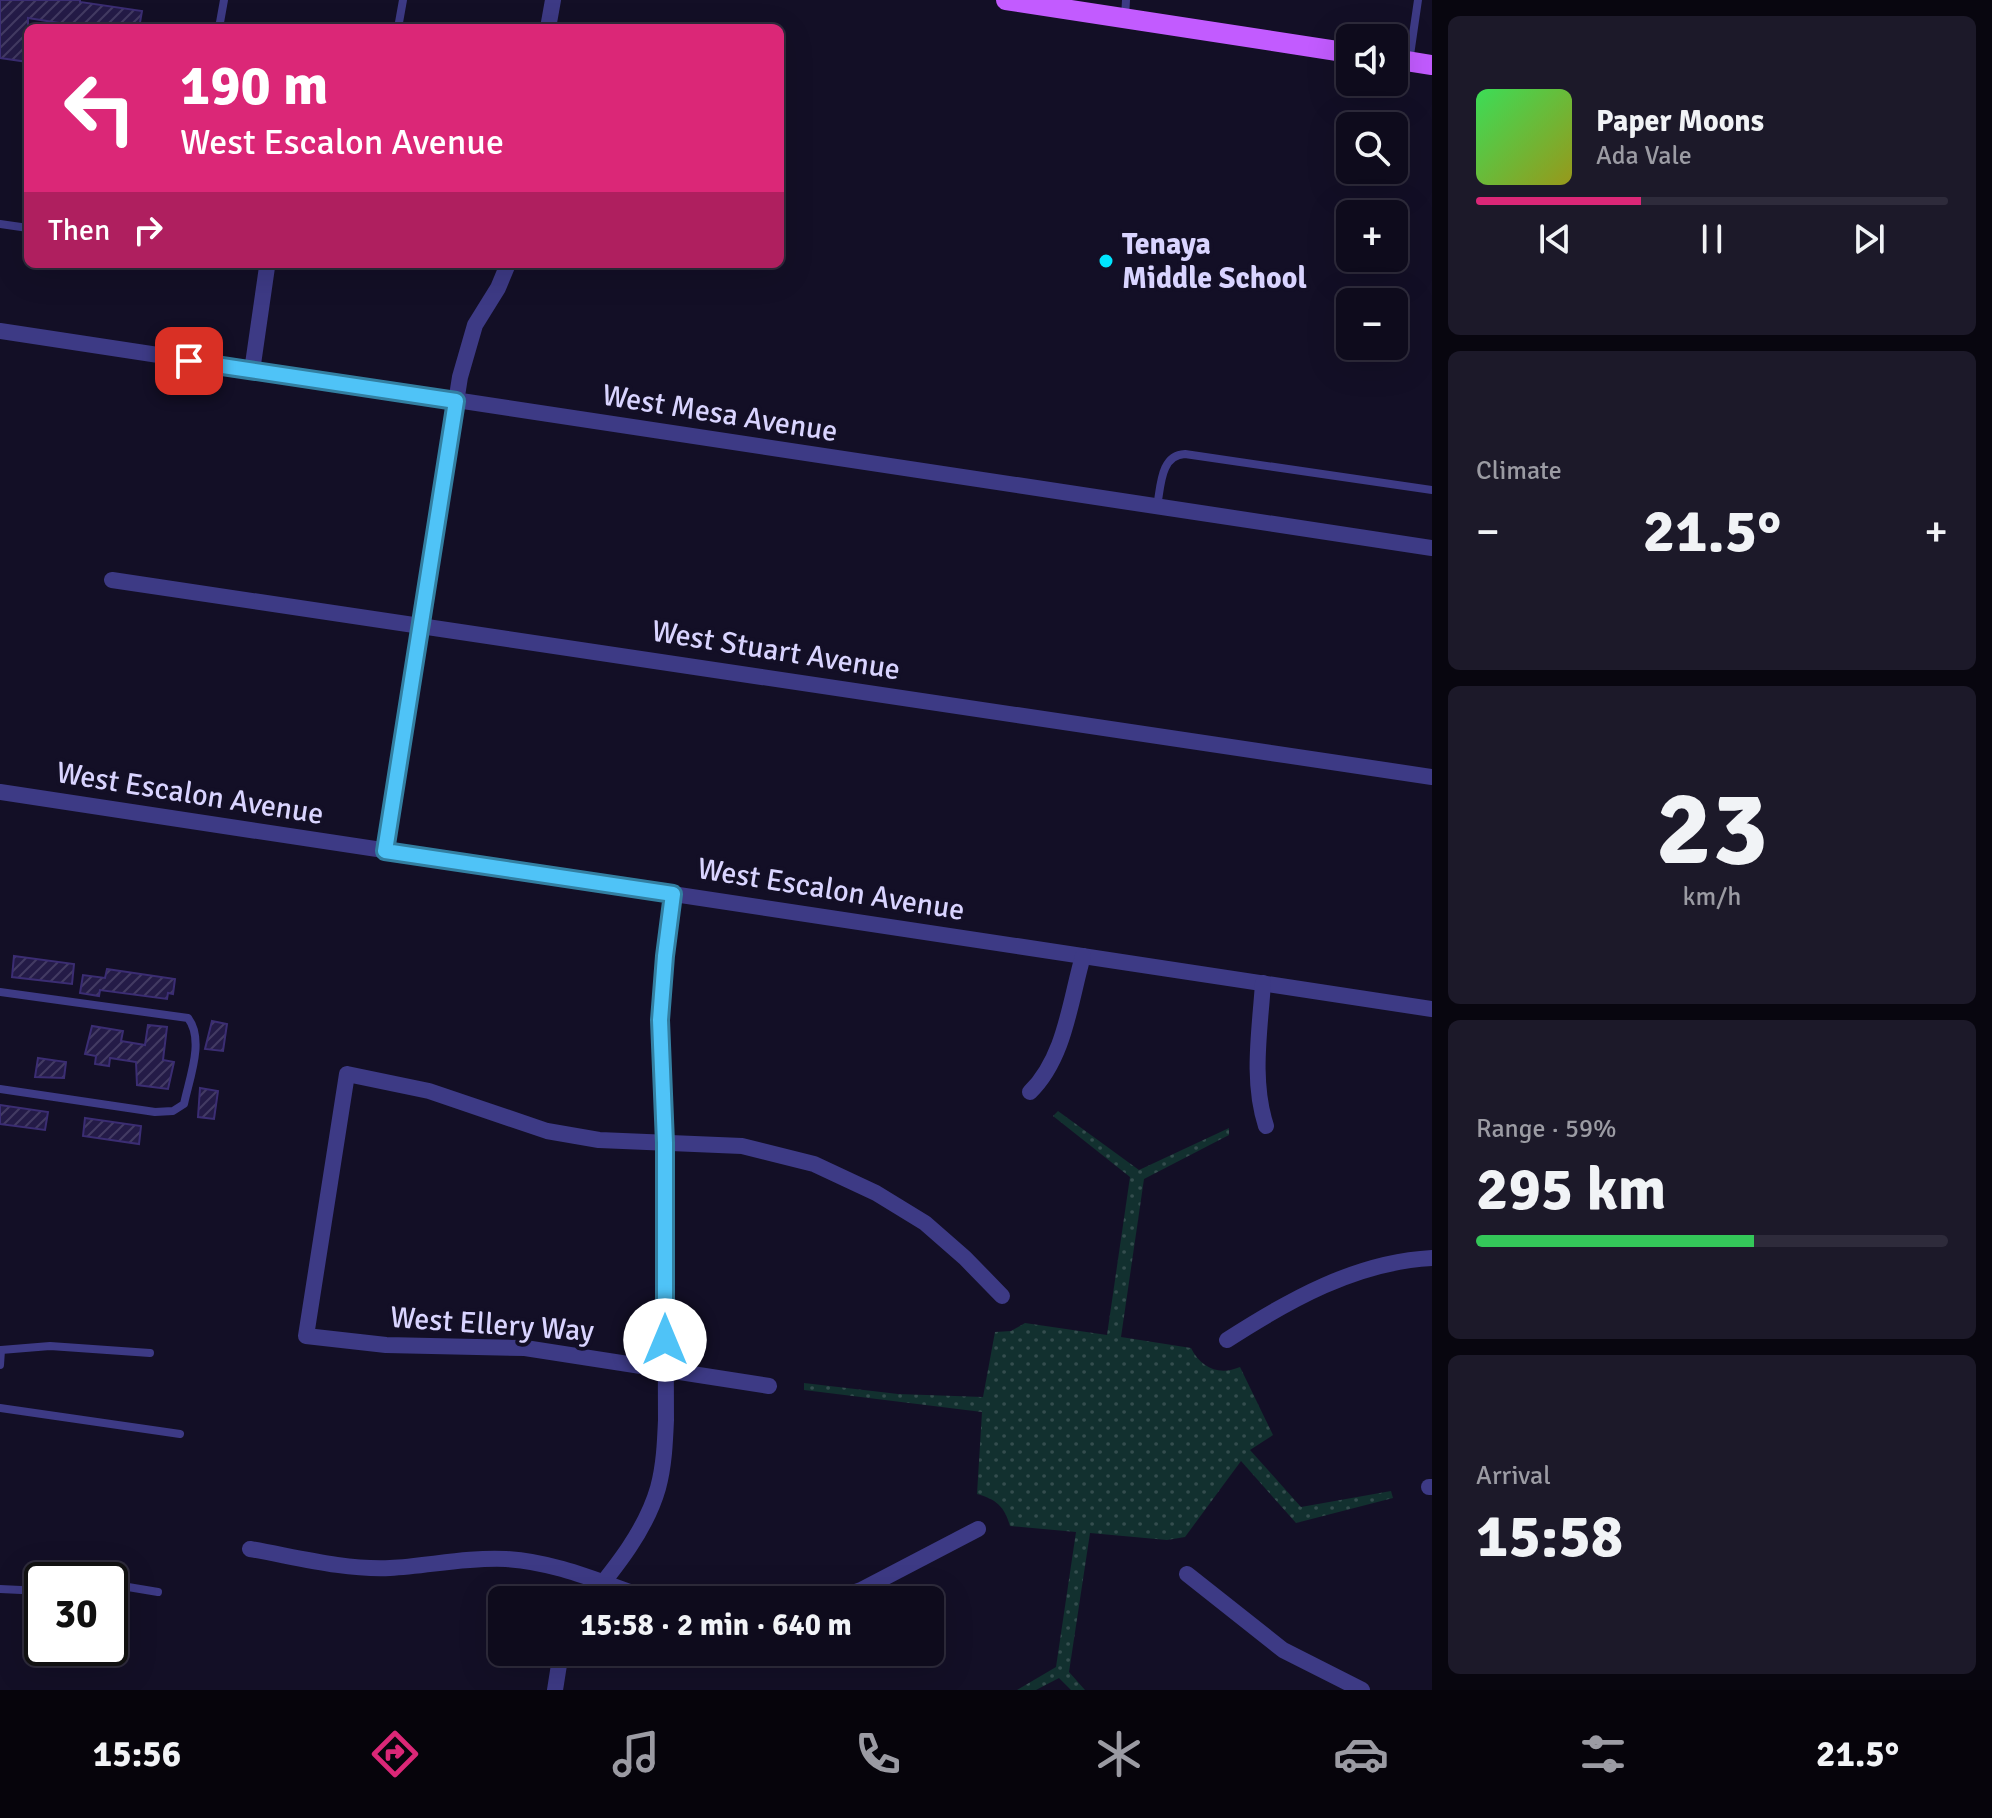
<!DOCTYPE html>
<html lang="en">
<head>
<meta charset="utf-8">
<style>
	body { margin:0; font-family:Signika,sans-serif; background:#1c1929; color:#f1f3f6; height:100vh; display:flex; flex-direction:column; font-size:30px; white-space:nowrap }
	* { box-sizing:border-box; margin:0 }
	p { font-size:26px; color:#9b9ba3 }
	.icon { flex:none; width:44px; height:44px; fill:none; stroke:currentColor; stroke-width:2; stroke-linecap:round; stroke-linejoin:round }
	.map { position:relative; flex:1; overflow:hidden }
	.drawer { display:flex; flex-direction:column; gap:16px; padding:16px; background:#08060f; width:560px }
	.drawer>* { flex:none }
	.top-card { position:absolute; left:24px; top:24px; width:760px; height:244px; border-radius:12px; box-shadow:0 8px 32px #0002,0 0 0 2px #2e2b3b; background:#db2777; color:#fff; overflow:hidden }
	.fabs { position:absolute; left:1336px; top:24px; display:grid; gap:16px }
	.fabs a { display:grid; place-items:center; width:72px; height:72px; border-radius:12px; background:#0e0b1c; box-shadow:0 8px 32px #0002,0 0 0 2px #2e2b3b; font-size:40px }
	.speed { position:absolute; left:24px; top:1562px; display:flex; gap:16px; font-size:40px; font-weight:700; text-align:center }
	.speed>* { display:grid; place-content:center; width:104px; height:104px; border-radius:50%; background:#0e0b1c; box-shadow:0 8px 32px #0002,0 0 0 2px #2e2b3b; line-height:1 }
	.speed .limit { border:4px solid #111; border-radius:12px; background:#fff; color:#111 }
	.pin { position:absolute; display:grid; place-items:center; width:68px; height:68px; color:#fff; margin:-34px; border-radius:16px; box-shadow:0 4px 12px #0006 }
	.me { position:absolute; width:88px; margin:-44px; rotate:0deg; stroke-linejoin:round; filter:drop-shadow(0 0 6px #0008) }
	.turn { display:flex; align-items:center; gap:28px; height:168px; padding:0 24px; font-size:36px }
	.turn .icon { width:104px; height:104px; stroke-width:2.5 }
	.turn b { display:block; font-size:56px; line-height:68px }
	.then { display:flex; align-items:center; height:76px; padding:0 24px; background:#0003; gap:16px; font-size:30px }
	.big { font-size:60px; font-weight:800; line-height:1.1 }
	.drawer .card { flex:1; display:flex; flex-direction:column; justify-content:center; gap:12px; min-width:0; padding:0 28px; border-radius:12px; background:#1c1929 }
	.drawer .dial { align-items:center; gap:0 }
	.dial b { font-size:104px; line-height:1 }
	.song { display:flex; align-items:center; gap:24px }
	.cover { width:96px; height:96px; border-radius:12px; background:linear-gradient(135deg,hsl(130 70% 55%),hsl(60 70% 35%)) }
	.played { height:8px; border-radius:4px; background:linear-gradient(90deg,#db2777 35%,#2e2b3b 35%) }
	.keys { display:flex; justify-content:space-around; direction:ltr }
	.heat { display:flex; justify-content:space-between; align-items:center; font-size:44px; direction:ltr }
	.charge { height:12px; border-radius:6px; background:linear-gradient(90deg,#34c759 59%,#2e2b3b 0) }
	.trip { position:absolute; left:488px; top:1586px; width:456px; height:80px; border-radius:12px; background:#0e0b1c; box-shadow:0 8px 32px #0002,0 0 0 2px #2e2b3b; font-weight:800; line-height:80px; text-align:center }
	.tabs { display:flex; height:128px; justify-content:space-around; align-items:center; background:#06040b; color:#9b9ba3 }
	.tabs .icon { width:56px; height:56px }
	.tabs .selected { color:#db2777 }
	.tabs b { font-size:36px; color:#f1f3f6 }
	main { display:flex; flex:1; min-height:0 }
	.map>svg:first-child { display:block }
	.green { fill:url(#green-dots) }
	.building { fill:url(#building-hatch); stroke:#3b2d73; stroke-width:2 }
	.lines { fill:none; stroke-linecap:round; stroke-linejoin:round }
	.lane { stroke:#3d3a85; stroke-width:8 }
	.street { stroke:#3d3a85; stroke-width:16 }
	.primary { stroke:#c25bff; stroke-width:20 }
	.route-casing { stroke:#337fa1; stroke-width:20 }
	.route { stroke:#4fc3f7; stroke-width:14 }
	.poi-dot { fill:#00e5ff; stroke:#130f26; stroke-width:3 }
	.labels { text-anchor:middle; stroke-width:8; stroke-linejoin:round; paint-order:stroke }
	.poi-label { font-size:30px; font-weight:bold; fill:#d9d4ff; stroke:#130f26; text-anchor:start }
	.street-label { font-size:30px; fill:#d9d4ff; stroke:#130f26 }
</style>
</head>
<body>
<main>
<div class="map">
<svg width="1432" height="1690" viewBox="0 0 1432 1690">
	<defs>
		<pattern id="green-dots" width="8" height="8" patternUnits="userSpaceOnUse" patternTransform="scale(2)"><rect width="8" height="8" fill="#12302f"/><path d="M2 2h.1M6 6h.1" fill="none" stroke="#344d4e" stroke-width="1.8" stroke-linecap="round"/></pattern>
		<pattern id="building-hatch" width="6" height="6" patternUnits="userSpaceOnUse" patternTransform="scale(2)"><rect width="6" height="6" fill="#241b47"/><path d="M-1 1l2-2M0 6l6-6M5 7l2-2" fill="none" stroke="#433b63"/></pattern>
	</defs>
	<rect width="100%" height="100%" fill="#130f26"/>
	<path class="green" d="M1058,1111L1139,1170L1229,1128V1135L1144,1179L1121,1337L1191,1348C1201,1368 1219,1376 1240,1367L1273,1435L1250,1450L1301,1507L1391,1491L1393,1498L1296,1523L1241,1461L1185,1537L1167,1540L1090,1533L1069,1672L1085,1690H1071L1059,1678L1036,1690H1017L1056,1667L1076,1532L1010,1526C1005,1507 996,1499 977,1494L982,1412L804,1390V1383L898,1394L983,1397L995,1332L1011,1331L1025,1323L1107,1335L1130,1177L1053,1116Z"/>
	<g class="building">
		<polygon points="0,0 80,0 80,2 142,11 139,28 90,28 28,18 28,62 0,58"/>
		<polygon points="14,956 74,964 72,984 12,977"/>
		<polygon points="107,969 175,979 173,994 168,993 167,999 100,990 99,996 80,993 83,975 105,978"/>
		<polygon points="212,1021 227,1024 223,1051 205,1049"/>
		<polygon points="148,1025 167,1027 163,1060 174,1062 168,1089 137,1085 136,1062 110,1058 109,1066 95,1064 96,1056 85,1054 92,1026 123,1031 121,1041 145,1045"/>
		<polygon points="38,1058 66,1062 64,1078 35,1077"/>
		<polygon points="200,1088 218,1091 214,1119 198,1117"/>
		<polygon points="0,1105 48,1112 45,1130 0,1124"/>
		<polygon points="85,1118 141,1126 139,1144 83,1136"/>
	</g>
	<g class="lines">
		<g class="lane">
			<polyline points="1125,18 1126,0"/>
			<polyline points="219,28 224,0"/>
			<polyline points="398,28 403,0"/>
			<polyline points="1409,62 1418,0"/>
			<polyline points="0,224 28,228"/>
			<path d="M1157,506C1161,487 1160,455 1185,454L1432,490"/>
			<path d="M0,992L188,1018C205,1040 189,1079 184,1104L173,1111L155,1112L0,1089"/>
			<polyline points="0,1365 1,1350 50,1346 150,1353"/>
			<polyline points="0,1408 180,1434"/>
			<polyline points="110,1584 158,1592"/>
			<polyline points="0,1589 42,1591"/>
		</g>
		<g class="street">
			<polyline points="548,28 553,0"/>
			<polyline points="0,331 1432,548"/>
			<polyline points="252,371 267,267"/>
			<polyline points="112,580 1432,777"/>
			<polyline points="0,792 1432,1009"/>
			<polyline points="385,851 460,377 475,325 498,288 508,264"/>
			<path d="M1263,983C1260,1030 1251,1080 1266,1126"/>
			<path d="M1030,1092C1065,1058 1070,1001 1083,956"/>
			<path d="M1227,1340C1289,1300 1356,1262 1432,1258"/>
			<polyline points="769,1386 525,1348 386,1345 306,1336 347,1074 429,1091 547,1131 599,1140 742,1146 814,1164 876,1193 925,1223 965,1258 1002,1296"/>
			<polyline points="1429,1487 1432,1487"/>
			<path d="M250,1549C296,1557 344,1570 390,1568C428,1566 467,1557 506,1559C558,1562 604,1584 653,1600"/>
			<polyline points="1187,1574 1283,1650 1362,1690"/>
			<path d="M589,1600C616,1567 646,1530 658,1488C664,1466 665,1443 666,1420L665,1143L660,1020L665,956L673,894"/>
			<polyline points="832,1600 861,1590 978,1529"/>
			<polyline points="555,1690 561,1652"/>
		</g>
		<g class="primary">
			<polyline points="1006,0 1350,53"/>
			<polyline points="1394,59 1432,65"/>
		</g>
	</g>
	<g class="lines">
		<g class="route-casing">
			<polyline id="route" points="189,361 456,401 385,851 673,894 665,956 660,1020 665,1143 665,1340"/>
		</g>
		<use href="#route" class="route"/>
	</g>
	<circle class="poi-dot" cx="1106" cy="261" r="8"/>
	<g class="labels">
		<g class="poi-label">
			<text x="1122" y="254">Tenaya<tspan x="1122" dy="34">Middle School</tspan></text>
		</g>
		<g class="street-label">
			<text transform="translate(720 413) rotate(9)" y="10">West Mesa Avenue</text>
			<text transform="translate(776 650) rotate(9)" y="10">West Stuart Avenue</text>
			<text transform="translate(190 793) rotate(9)" y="10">West Escalon Avenue</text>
			<text transform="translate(831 889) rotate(9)" y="10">West Escalon Avenue</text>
			<text transform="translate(492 1324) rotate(4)" y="10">West Ellery Way</text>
		</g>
	</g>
</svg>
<div class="fabs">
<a><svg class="icon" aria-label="sound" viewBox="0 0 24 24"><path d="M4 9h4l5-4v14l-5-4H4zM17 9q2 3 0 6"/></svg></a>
<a><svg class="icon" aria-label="search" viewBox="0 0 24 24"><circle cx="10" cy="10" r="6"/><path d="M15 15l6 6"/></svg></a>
<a>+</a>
<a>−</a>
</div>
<div class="speed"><div class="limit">30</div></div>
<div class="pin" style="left:189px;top:361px;background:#d93025"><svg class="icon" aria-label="arrive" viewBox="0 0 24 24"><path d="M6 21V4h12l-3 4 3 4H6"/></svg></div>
<svg class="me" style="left:665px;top:1340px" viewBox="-20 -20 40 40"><circle r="19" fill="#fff"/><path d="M0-13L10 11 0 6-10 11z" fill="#4fc3f7"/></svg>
<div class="trip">15:58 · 2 min · 640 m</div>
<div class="top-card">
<div class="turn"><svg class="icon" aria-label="left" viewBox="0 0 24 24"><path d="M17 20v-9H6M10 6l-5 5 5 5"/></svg><div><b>190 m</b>West Escalon Avenue</div></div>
<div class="then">Then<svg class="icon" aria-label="right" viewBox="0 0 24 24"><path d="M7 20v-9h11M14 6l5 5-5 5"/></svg></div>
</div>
</div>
<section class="drawer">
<div class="card">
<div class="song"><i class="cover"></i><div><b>Paper Moons</b><p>Ada Vale</p></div></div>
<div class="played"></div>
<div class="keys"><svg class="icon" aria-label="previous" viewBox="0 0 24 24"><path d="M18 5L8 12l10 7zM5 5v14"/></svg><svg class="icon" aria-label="pause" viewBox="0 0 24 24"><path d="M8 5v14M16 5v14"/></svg><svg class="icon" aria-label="next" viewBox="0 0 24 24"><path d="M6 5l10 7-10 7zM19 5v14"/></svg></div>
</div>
<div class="card"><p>Climate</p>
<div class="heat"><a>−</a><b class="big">21.5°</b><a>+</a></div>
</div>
<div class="card dial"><b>23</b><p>km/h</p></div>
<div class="card"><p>Range · 59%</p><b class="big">295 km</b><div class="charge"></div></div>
<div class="card"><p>Arrival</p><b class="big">15:58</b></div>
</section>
</main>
<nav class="tabs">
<b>15:56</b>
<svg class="icon selected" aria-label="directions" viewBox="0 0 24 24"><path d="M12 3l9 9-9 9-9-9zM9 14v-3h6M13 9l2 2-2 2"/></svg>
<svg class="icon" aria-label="music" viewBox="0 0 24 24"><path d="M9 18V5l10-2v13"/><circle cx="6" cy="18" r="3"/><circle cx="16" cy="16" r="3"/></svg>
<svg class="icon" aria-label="phone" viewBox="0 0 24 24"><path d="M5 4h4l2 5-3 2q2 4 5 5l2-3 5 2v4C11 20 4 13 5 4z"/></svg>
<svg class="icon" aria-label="climate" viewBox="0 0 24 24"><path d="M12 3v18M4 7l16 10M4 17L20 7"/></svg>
<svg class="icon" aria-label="car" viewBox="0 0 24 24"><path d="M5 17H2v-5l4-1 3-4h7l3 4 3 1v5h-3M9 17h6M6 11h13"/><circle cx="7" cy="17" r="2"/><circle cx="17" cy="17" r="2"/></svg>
<svg class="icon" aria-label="filters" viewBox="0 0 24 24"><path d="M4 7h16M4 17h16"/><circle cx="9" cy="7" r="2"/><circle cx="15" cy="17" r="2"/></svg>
<b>21.5°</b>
</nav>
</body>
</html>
